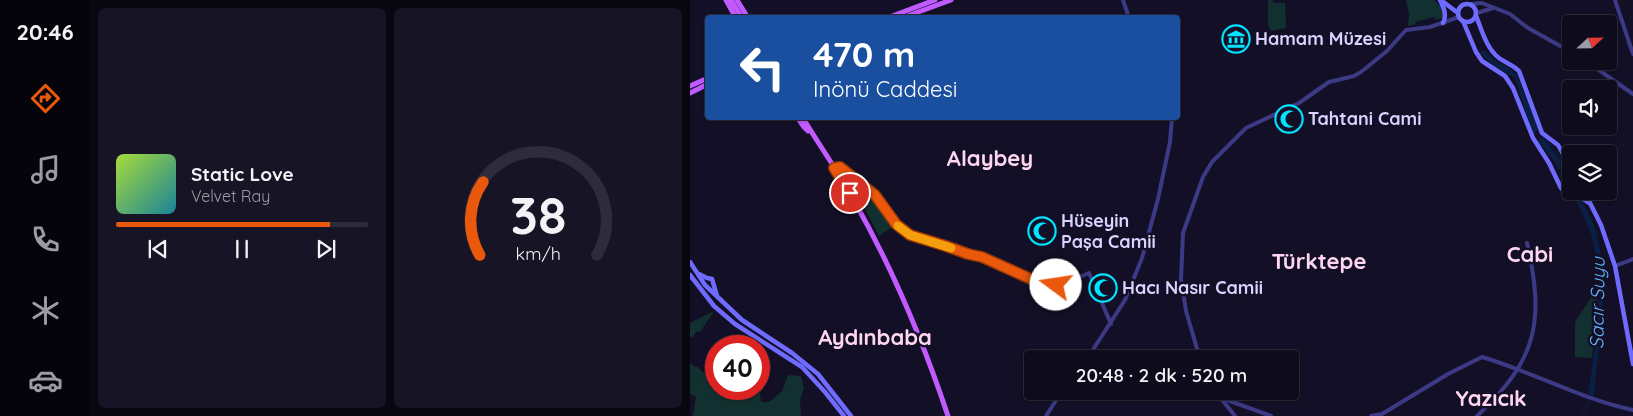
<!DOCTYPE html>
<html lang="tr">
<head>
<meta charset="utf-8">
<style>
	body { margin:0; font-family:Quicksand,sans-serif; background:#171425; color:#f1f3f6; height:100vh; display:flex; flex-direction:column; font-size:19px; white-space:nowrap }
	* { box-sizing:border-box; margin:0 }
	p { font-size:16px; color:#9b9ba3 }
	.icon { flex:none; width:28px; height:28px; fill:none; stroke:currentColor; stroke-width:2; stroke-linecap:round; stroke-linejoin:round }
	.map { position:relative; flex:1; overflow:hidden }
	.details { display:flex; flex-direction:column; gap:8px; padding:8px; background:#08060f; width:600px }
	.details>* { flex:none }
	.top-card { position:absolute; left:15px; top:15px; width:475px; height:105px; border-radius:5px; box-shadow:0 1px 4px #0004,0 0 0 1px #2e2b3b; background:#1a4fa0; color:#fff; overflow:hidden }
	.needle { width:32px; rotate:68deg }
	.controls { position:absolute; left:872px; top:15px; display:grid; gap:10px }
	.controls a { display:grid; place-items:center; width:55px; height:55px; border-radius:5px; background:#0e0b1c; box-shadow:0 1px 4px #0004,0 0 0 1px #2e2b3b; font-size:25px }
	.speed { position:absolute; left:15px; top:335px; display:flex; gap:10px; font-size:25px; font-weight:700; text-align:center }
	.speed>* { display:grid; place-content:center; width:65px; height:65px; border-radius:50%; background:#0e0b1c; box-shadow:0 1px 4px #0004,0 0 0 1px #2e2b3b; line-height:1 }
	.speed .limit { border:8px solid #d22; background:#fff; color:#111 }
	.pin { position:absolute; display:grid; place-items:center; width:42px; height:42px; color:#fff; margin:-21px; border:2px solid #fff; border-radius:50%; box-shadow:0 1px 5px #0007 }
	.me { position:absolute; width:55px; margin:-28px; rotate:284deg; stroke-linejoin:round; filter:drop-shadow(0 0 4px #0008) }
	.turn { display:flex; align-items:center; gap:18px; height:105px; padding:0 25px; font-size:22px }
	.turn .icon { width:65px; height:65px; stroke-width:2.5 }
	.turn b { display:block; font-size:35px; line-height:42px }
	.details .widget { flex:1; display:flex; flex-direction:column; justify-content:center; gap:8px; min-width:0; padding:0 18px; border-radius:8px; background:#171425 }
	.details .dial { align-items:center; gap:0 }
	.dial svg { height:130px; overflow:visible; fill:none; stroke:#2e2b3b; stroke-width:7; stroke-linecap:round; text-anchor:middle }
	.dial text { fill:#f1f3f6; stroke:none }
	.song { display:flex; align-items:center; gap:15px }
	.cover { width:60px; height:60px; border-radius:8px; background:linear-gradient(135deg,hsl(80 70% 55%),hsl(190 70% 35%)) }
	.played { height:5px; border-radius:2px; background:linear-gradient(90deg,#ea580c 85%,#2e2b3b 85%) }
	.keys { display:flex; justify-content:space-around; direction:ltr }
	.details .tiles { flex:1; display:grid; gap:8px; grid-template-columns:repeat(2,1fr) }
	.trip { position:absolute; left:334px; top:350px; width:275px; height:50px; border-radius:5px; background:#0e0b1c; box-shadow:0 1px 4px #0004,0 0 0 1px #2e2b3b; font-weight:600; line-height:50px; text-align:center }
	main { display:flex; flex:1; min-height:0 }
	.tabs { display:flex; flex-direction:column; width:90px; justify-content:space-around; align-items:center; background:#06040b; color:#9b9ba3 }
	.tabs .icon { width:35px; height:35px }
	.tabs .on { color:#ea580c }
	.tabs b { font-size:22px; color:#f1f3f6 }
	.map>svg:first-child { display:block }
	.green { fill:#12302f }
	.water { fill:#0a1f44 }
	.lines { fill:none; stroke-linecap:round; stroke-linejoin:round }
	.stream { stroke:#0a1f44; stroke-width:1 }
	.tertiary { stroke:#3d3a85; stroke-width:4 }
	.secondary { stroke:#6f6bff; stroke-width:4.5 }
	.primary { stroke:#c25bff; stroke-width:5 }
	.route-casing { stroke:#983908; stroke-width:12 }
	.route { stroke:#ea580c; stroke-width:9 }
	.slow { stroke:#f59e0b; stroke-width:9 }
	.labels { text-anchor:middle; stroke-width:5; stroke-linejoin:round; paint-order:stroke }
	.poi-label { font-size:18px; font-weight:bold; fill:#d9d4ff; stroke:#130f26; text-anchor:start }
	.water-label { font-size:19px; font-style:italic; fill:#62b6ff; stroke:#130f26 }
	.district-label { font-size:22px; font-weight:bold; fill:#ffd6f0; stroke:#130f26 }
</style>
</head>
<body>
<main>
<nav class="tabs">
<b>20:46</b>
<svg class="icon on" aria-label="directions" viewBox="0 0 24 24"><path d="M12 3l9 9-9 9-9-9zM9 14v-3h6M13 9l2 2-2 2"/></svg>
<svg class="icon" aria-label="music" viewBox="0 0 24 24"><path d="M9 18V5l10-2v13"/><circle cx="6" cy="18" r="3"/><circle cx="16" cy="16" r="3"/></svg>
<svg class="icon" aria-label="phone" viewBox="0 0 24 24"><path d="M5 4h4l2 5-3 2q2 4 5 5l2-3 5 2v4C11 20 4 13 5 4z"/></svg>
<svg class="icon" aria-label="climate" viewBox="0 0 24 24"><path d="M12 3v18M4 7l16 10M4 17L20 7"/></svg>
<svg class="icon" aria-label="car" viewBox="0 0 24 24"><path d="M5 17H2v-5l4-1 3-4h7l3 4 3 1v5h-3M9 17h6M6 11h13"/><circle cx="7" cy="17" r="2"/><circle cx="17" cy="17" r="2"/></svg>
</nav>
<section class="details">
<div class="tiles">
<div class="widget">
<div class="song"><i class="cover"></i><div><b>Static Love</b><p>Velvet Ray</p></div></div>
<div class="played"></div>
<div class="keys"><svg class="icon" aria-label="previous" viewBox="0 0 24 24"><path d="M18 5L8 12l10 7zM5 5v14"/></svg><svg class="icon" aria-label="pause" viewBox="0 0 24 24"><path d="M8 5v14M16 5v14"/></svg><svg class="icon" aria-label="next" viewBox="0 0 24 24"><path d="M6 5l10 7-10 7zM19 5v14"/></svg></div>
</div>
<div class="widget dial"><svg viewBox="0 0 100 80">
<path d="M14 69A42 42 0 1 1 86 69"/>
<path d="M14 69A42 42 0 0 1 16 24" stroke="#ea580c"/>
<text x="50" y="56" font-size="32" font-weight="700">38</text>
<text x="50" y="72" font-size="11">km/h</text>
</svg></div>
</div>
</section>
<div class="map">
<svg width="943" height="416" viewBox="0 0 943 416">
	<rect width="100%" height="100%" fill="#130f26"/>
	<g class="green">
		<polygon points="578,0 582,0 584,3 595,3 596,28 580,31 578,24"/>
		<polygon points="716,0 744,0 753,9 755,17 746,20 744,17 725,22 726,24 718,26 719,14"/>
		<polygon points="170,195 182,196 205,225 189,236 169,197"/>
		<polygon points="907,294 902,358 885,357 885,322 900,299"/>
		<polygon points="24,311 10,332 7,331 2,338 0,336 0,323"/>
		<polygon points="0,363 4,366 8,367 12,372 18,371 26,378 26,389 69,389 69,383 71,402 79,402 92,391 98,375 111,376 114,388 110,400 111,416 3,416 6,396 0,394"/>
	</g>
	<g class="water">
		<polygon points="794,50 807,63 819,68 827,75 848,130 844,134 835,110 825,78 803,65 789,52"/>
		<path d="M852,137C864,149 881,174 881,191H877C873,172 861,154 847,141Z"/>
		<path d="M885,199L890,200C928,255 909,335 904,396L898,394C906,341 916,286 901,234C897,222 891,211 885,199Z"/>
	</g>
	<g class="lines">
		<g class="stream">
			<polyline points="801,58 817,67 823,72"/>
			<polyline points="847,131 865,149 881,181"/>
			<polyline points="886,191 889,196"/>
			<polyline points="891,199 906,231 912,264"/>
			<polyline points="892,416 903,395"/>
		</g>
		<g class="tertiary">
			<polyline points="433,0 439,18"/>
			<polyline points="925,0 943,54"/>
			<polyline points="781,4 792,3 820,14 838,28 881,52"/>
			<polyline points="787,13 803,8"/>
			<polyline points="896,61 943,94"/>
			<polyline points="144,168 150,167 185,195 206,224 220,235 256,246 278,254 293,257 352,284 371,285 399,273 421,324"/>
			<polyline points="925,266 943,259"/>
			<polyline points="397,359 435,300 452,258 468,199 480,142 482,118"/>
			<polyline points="510,359 496,311 491,279 493,233 513,177 522,162 556,128 609,103 639,82 664,76 671,72 697,51 716,30 740,27 769,17"/>
			<polyline points="525,391 545,416"/>
			<polyline points="529,397 581,416"/>
			<polyline points="356,416 372,391"/>
			<path d="M681,416L692,414L758,374L792,357C843,372 890,399 943,410"/>
			<path d="M787,416C847,360 855,322 837,243"/>
		</g>
		<g class="secondary">
			<path d="M750,0C754,8 757,15 753,23"/>
			<polyline points="752,1 768,13"/>
			<circle cx="777" cy="13" r="9"/>
			<path d="M786,16C792,30 796,48 809,58C816,63 823,65 829,71L852,133L868,145L881,168"/>
			<polyline points="773,21 786,52 792,61 815,76 823,88 843,138 859,163 871,188 878,195 890,197 899,203"/>
			<polyline points="894,191 911,225 925,266 943,364"/>
			<polyline points="0,262 15,285 52,320 102,353 128,374 161,416"/>
			<polyline points="9,274 17,278 22,279 27,296"/>
			<polyline points="0,275 24,306 45,324 112,367 135,392 154,416"/>
		</g>
		<g class="primary">
			<polyline points="36,0 46,18"/>
			<polyline points="41,0 52,18"/>
			<polyline points="47,0 58,18"/>
			<polyline points="197,18 245,0"/>
			<polyline points="212,18 261,0"/>
			<polyline points="0,86 18,78"/>
			<polyline points="0,93 18,84"/>
			<polyline points="108,118 114,127 118,131"/>
			<path d="M113,118C129,145 148,171 163,199C202,267 233,341 258,416"/>
		</g>
	</g>
	<g class="lines">
		<g class="route-casing">
			<polyline id="route" points="160,193 144,168 150,167 185,195 206,224 220,235 256,246 278,254 292,257 352,284 366,285"/>
		</g>
		<use href="#route" class="route"/>
		<polyline class="slow" points="208,226 220,235 261,248"/>
	</g>
	<defs>
		<g id="museum-ring" transform="scale(1.4375)"><circle r="9.5" fill="#130f26" stroke="#00e5ff" stroke-width="1.5"/><path d="M0-6L6-3V-2H-6V-3ZM-5-1h2V3h-2ZM-1-1h2V3h-2ZM3-1h2V3H3ZM-6 4H6V6H-6Z" fill="#00e5ff"/></g>
		<g id="mosque-ring" transform="scale(1.4375)"><circle r="9.5" fill="#130f26" stroke="#00e5ff" stroke-width="1.5"/><path d="M3.5-4.9A6 6 0 1 0 3.5 4.9A5 5 0 1 1 3.5-4.9Z" fill="#00e5ff"/></g>
	</defs>
	<g fill-rule="evenodd">
		<use href="#museum-ring" x="546" y="39"/>
		<use href="#mosque-ring" x="599" y="119"/>
		<use href="#mosque-ring" x="352" y="231"/>
		<use href="#mosque-ring" x="413" y="288"/>
	</g>
	<g class="labels">
		<g class="poi-label">
			<text x="565" y="45">Hamam Müzesi</text>
			<text x="618" y="125">Tahtani Cami</text>
			<text x="371" y="227">Hüseyin<tspan x="371" dy="21">Paşa Camii</tspan></text>
			<text x="432" y="294">Hacı Nasır Camii</text>
		</g>
		<g class="water-label">
			<text transform="translate(907 303) rotate(-89)" y="7">Sacır Suyu</text>
		</g>
		<g class="district-label">
			<text x="300" y="166">Alaybey</text>
			<text x="840" y="262">Cabi</text>
			<text x="629" y="269">Türktepe</text>
			<text x="185" y="345">Aydınbaba</text>
			<text x="801" y="406">Yazıcık</text>
		</g>
	</g>
</svg>
<div class="controls">
<a><svg class="needle" viewBox="-14 -14 28 28"><path d="M0-13l5 13h-10z" fill="#e53935"/><path d="M0 13l5-13h-10z" fill="#9b9ba3"/></svg></a>
<a><svg class="icon" aria-label="sound" viewBox="0 0 24 24"><path d="M4 9h4l5-4v14l-5-4H4zM17 9q2 3 0 6"/></svg></a>
<a><svg class="icon" aria-label="layers" viewBox="0 0 24 24"><path d="M12 4l9 5-9 5-9-5zM3 14l9 5 9-5"/></svg></a>
</div>
<div class="speed"><div class="limit">40</div></div>
<div class="pin" style="left:160px;top:193px;background:#d93025"><svg class="icon" aria-label="arrive" viewBox="0 0 24 24"><path d="M6 21V4h12l-3 4 3 4H6"/></svg></div>
<svg class="me" style="left:366px;top:285px" viewBox="-20 -20 40 40"><circle r="19" fill="#fff"/><path d="M0-13L10 11 0 6-10 11z" fill="#ea580c"/></svg>
<div class="trip">20:48 · 2 dk · 520 m</div>
<div class="top-card">
<div class="turn"><svg class="icon" aria-label="left" viewBox="0 0 24 24"><path d="M17 20v-9H6M10 6l-5 5 5 5"/></svg><div><b>470 m</b>Inönü Caddesi</div></div>
</div>
</div>
</main>
</body>
</html>
